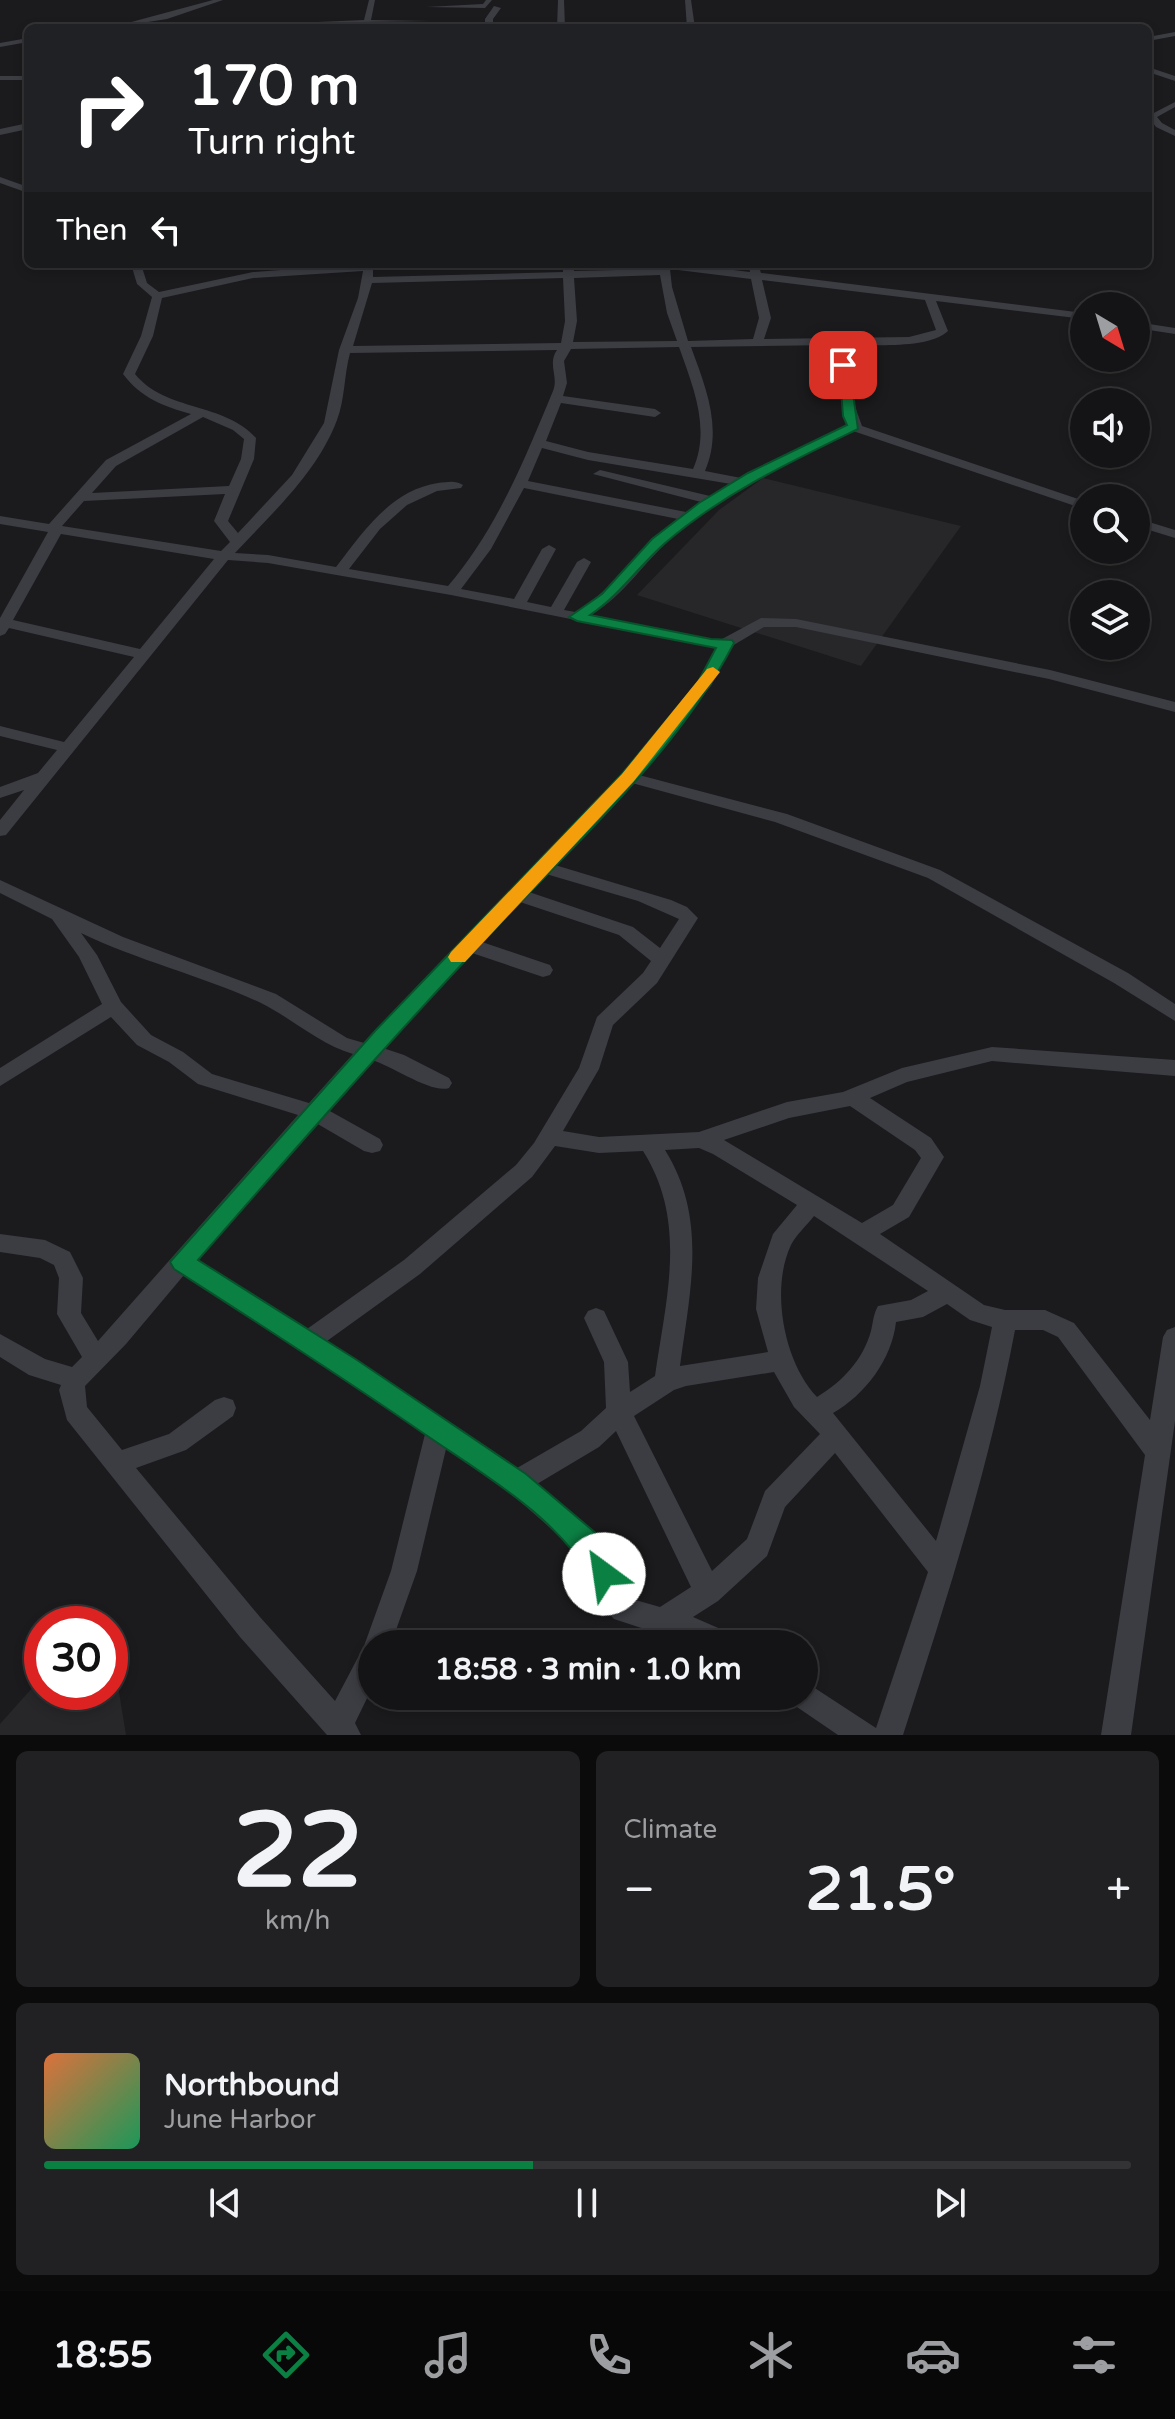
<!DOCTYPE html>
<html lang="en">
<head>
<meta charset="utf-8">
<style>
	body { margin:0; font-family:"Varela Round",sans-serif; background:#212123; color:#f1f3f6; height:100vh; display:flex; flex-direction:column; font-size:30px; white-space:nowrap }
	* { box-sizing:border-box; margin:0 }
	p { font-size:26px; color:#9d9ea1 }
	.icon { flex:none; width:44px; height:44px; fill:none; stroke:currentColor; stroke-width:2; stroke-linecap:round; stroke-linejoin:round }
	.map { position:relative; height:1735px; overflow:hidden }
	.details { display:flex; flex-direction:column; gap:16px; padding:16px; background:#0b0b0c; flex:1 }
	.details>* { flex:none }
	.banner { position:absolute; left:24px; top:24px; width:1128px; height:244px; border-radius:12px; box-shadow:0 4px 12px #0003,0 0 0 2px #333335; background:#202124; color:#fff; overflow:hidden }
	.needle { width:52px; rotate:142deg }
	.controls { position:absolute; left:1070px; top:292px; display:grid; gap:16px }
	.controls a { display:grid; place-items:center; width:80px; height:80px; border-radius:50%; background:#141416; box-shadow:0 4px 12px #0003,0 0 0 2px #333335; font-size:40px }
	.speed { position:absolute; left:24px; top:1606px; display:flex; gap:16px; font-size:40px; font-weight:700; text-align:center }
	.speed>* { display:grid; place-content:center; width:104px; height:104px; border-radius:50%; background:#141416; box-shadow:0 4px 12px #0003,0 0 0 2px #333335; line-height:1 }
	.speed .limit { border:12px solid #d22; background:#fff; color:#111 }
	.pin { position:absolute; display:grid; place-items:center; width:68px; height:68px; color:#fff; margin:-34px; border-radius:16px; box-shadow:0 4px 12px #0006 }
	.me { position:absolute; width:88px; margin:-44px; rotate:329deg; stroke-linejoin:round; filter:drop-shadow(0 0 6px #0008) }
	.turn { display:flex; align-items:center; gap:28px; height:168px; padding:0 32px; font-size:36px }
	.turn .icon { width:104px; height:104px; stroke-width:2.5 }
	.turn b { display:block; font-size:56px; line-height:68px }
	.then { display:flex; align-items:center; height:76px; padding:0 32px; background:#0003; gap:16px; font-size:30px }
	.big { font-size:60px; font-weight:700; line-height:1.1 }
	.details .tile { flex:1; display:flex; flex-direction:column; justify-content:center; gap:12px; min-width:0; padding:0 28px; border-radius:12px; background:#212123 }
	.details .dial { align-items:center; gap:0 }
	.dial b { font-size:104px; line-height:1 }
	.song { display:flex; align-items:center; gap:24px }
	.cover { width:96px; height:96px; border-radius:12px; background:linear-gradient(135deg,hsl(20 70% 55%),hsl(150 70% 35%)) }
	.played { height:8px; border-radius:4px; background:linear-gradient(90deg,#0b8043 45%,#333335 45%) }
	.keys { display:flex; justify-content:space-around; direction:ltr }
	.heat { display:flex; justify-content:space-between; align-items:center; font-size:44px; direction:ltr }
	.details .tiles { flex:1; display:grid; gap:16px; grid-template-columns:1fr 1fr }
	.tile:last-child { grid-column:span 2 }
	.trip { position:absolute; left:358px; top:1630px; width:460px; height:80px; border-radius:40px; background:#141416; box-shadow:0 4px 12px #0003,0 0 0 2px #333335; font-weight:700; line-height:80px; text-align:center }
	.dock { display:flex; height:128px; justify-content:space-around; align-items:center; background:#080809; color:#9d9ea1 }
	.dock .icon { width:56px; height:56px }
	.dock .current { color:#0b8043 }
	.dock b { font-size:36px; color:#f1f3f6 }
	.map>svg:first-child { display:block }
	.built { fill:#27272a }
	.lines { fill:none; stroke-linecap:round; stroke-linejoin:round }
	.street { fill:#3b3d43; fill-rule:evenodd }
	.route { fill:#0b8043; stroke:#07532c; stroke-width:2 }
	.slow { fill:#f59e0b }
</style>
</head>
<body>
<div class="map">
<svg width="1175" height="1735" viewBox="0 0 1175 1735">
	<rect width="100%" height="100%" fill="#1b1b1d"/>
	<g class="built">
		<polygon points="763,478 961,526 861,666 637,595 719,510"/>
		<polygon points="110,1637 126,1735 0,1735 0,1724 42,1677 42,1692 110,1692"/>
	</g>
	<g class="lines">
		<g class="street">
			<polygon points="213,0 223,0 167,19 109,28"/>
			<polygon points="369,0 375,0 371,20 432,21 294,23 364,20"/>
			<polygon points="486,0 492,0 485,8 426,7 483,4"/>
			<polygon points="558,0 564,0 565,28 557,28"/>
			<polygon points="685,0 691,0 695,28 687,28"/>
			<polygon points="494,6 501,8 493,19 493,28 485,28 485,19"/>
			<polygon points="1175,32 1175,36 1148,41 1148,37"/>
			<polygon points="28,38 28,42 0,47 0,43"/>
			<polygon points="1148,67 1175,76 1175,81 1148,72"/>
			<rect x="0" y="76" width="28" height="4"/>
			<polygon points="1175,102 1175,107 1157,117 1162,123 1175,130 1175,136 1156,127 1148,116"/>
			<polygon points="28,123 28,129 0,135 0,129"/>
			<polygon points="0,177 28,187 28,193 0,183"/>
			<path d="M131,264H141L147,283L159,292L253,272L363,264H373V277L563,272V264H573L574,271L660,269L653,264H684L750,272L749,267L754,264L759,267L761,273L1084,313V319L936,301L948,331C927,350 872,344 845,345L853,401L862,426L1084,501V509L853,431C792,460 729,490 676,534C646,559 625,595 591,615L711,639H722L761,618L796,619L1050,670L1175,702V712L1049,679L796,627H764L732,646L711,686L639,775L787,814L940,870L1128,973L1175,1004V1021L1114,983L928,878L775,822L632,783L555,865L671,900L687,907L698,918L657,983L613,1025L599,1069L563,1131L599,1137L699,1132L787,1102L843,1092L902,1068L992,1047L1175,1060V1076L992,1061L907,1082L870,1098L931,1138L944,1157L909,1217L880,1234L984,1305L1005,1310H1045L1074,1323L1150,1420L1163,1337L1167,1330L1175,1327V1421L1131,1735H1101L1145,1455L1058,1337L1043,1330H1015C989,1468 946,1602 903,1735H838L794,1705L790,1696H804V1681L876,1728L928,1572L835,1453L785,1507L767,1556L718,1601L693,1617L732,1634L736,1644H690L614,1619L600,1604L590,1571L579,1553L507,1490L446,1449L417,1571L391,1644H372V1688L355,1723L361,1735H327L240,1637L67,1420L59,1390L61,1385L29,1375L0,1357V1334L45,1359L72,1367L82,1357L57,1314L59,1278L54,1265L40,1258L0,1252V1234L45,1240L70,1252L83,1278L81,1313L98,1341L298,1115L198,1084L169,1062L137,1045L111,1017L0,1086V1068L102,1004L79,957L52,919L0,893V880L123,937L276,994L347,1038L364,1043L622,773L698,681L716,648L451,595L268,563L228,560L6,835L0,836V820L24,790L0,798V787L38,773L57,750L0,736V726L64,742L134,657L9,628L5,634L0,636V618L48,532L0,524V516L49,524L106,460L191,414C163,406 141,398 123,374L141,336L152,297L137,284ZM670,269L751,279L759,318L753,339L688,341L672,287ZM363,271L358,298L339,350L324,423L292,475L238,533L228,521L254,459L256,438C224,402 166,412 135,374L153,336L162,298L253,278ZM660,275L667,313L677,341L573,342L577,321L574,278ZM563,278L565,321L561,343L353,346L372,283ZM762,280L925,300L936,330L909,337L764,339L771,318ZM833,345L841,401L848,424L741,478L705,471C723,429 706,388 691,347ZM679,347C693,387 711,428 693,469L588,452L546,441L561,403L655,417L661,413L655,409L563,396L567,383L564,361L571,349ZM557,350C547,364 559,377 553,391C525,458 497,529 448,586L349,569L380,529L407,505L437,491L461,488L463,485C455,480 448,482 438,483C391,490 363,532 336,567L268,555L235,553C273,512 317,473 337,420C345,399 344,375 350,353ZM203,417L233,430L244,439L241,459L229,486L92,493L116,466ZM542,448L588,460L731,484L710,496L600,470L593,474L701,502L686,512L528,481ZM524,488L678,519C641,547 616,588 575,612L564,610L591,562L584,558L577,562L551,607L527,602L556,549L549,545L542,549L514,599L461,589L491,549ZM225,494L214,521L230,542L221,551L62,526L84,501ZM61,534L214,559L140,649L13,620ZM546,874L638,901L679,919L660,948L633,927L529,892ZM520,902L619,935L651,961L643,973L597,1017L579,1068L534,1143L516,1165L404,1260L307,1329L197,1260L316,1123L364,1151L372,1153L380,1151L383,1145L380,1139L328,1110L372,1060C392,1066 432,1094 449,1088L452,1083L449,1078L404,1055L383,1048L472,953L543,977L550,975L553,970L550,965L482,942ZM81,933C139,961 203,976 261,1003C293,1019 319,1044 353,1054L309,1103L212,1074L183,1052L151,1035L121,1002L97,955ZM850,1106L915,1150L921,1158L893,1205L862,1223L724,1140L789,1118ZM555,1146L599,1153L643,1151C688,1222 666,1298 655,1376L630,1392L628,1362L604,1311L596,1308L588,1311L584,1318L604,1362L606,1408L581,1431L517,1468L327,1341L420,1274L532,1177ZM699,1148L713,1154L797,1205L773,1234L758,1278L756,1309L768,1352L680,1366C690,1290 708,1219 665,1150ZM814,1216L928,1291L911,1300L878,1306C873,1315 873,1323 871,1331C863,1360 842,1382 817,1397C784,1363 770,1289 791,1245C796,1235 807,1225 814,1216ZM184,1275L339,1374L425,1434L391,1571L364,1646L335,1701L260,1617L136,1468L186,1450L233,1416L236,1408L233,1400L224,1397L215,1400L169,1434L122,1450L87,1407L85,1386L126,1344ZM947,1304L970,1320L992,1327L980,1386L936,1541L833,1413C865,1395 892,1359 896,1322L923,1317ZM774,1372L794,1407L820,1434L765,1491L747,1539L712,1571L634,1416L674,1390L686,1386ZM616,1431L691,1587L660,1607L632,1599L622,1588L611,1557L597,1535L537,1484L599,1447Z"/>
			<polygon points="1136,322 1175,328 1175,334 1136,328"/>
			<polygon points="1136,518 1175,530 1175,538 1136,526"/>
		</g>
	</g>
	<path class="route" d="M839,362L849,365L858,429C790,462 722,494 664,544C638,567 620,595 590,615L711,639L732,640L734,643C677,753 577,841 493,931C392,1038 295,1149 198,1260L357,1360L526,1474L598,1535L618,1574L614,1584L604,1588L595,1584C559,1517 484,1475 423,1433C341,1376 258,1323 174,1269L170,1262L375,1031L622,774L698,682L716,648L577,621L569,617L602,594L652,539L699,503L748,473L847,425L843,416Z"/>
	<polygon class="slow" points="713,667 720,672 634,781 465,962 451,962 448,957 451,952 622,774 707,669"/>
</svg>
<div class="controls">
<a><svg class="needle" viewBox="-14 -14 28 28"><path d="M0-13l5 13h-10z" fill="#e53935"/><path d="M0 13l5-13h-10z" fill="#9d9ea1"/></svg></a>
<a><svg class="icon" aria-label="sound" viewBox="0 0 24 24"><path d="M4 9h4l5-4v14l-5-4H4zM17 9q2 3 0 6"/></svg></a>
<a><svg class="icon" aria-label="search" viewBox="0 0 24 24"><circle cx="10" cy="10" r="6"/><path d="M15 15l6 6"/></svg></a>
<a><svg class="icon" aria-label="layers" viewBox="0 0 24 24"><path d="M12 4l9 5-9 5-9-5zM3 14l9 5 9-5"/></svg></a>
</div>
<div class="speed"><div class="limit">30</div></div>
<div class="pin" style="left:843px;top:365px;background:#d93025"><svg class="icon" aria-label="arrive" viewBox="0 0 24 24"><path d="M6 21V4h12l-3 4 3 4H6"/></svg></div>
<svg class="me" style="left:604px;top:1574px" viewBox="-20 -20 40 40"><circle r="19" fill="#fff"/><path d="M0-13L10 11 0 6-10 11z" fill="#0b8043"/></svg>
<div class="trip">18:58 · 3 min · 1.0 km</div>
<div class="banner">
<div class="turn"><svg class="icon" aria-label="right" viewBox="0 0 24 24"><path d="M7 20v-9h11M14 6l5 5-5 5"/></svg><div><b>170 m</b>Turn right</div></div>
<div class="then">Then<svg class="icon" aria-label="left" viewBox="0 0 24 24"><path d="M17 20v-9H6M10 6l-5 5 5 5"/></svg></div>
</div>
</div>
<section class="details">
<div class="tiles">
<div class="tile dial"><b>22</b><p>km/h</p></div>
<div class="tile"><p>Climate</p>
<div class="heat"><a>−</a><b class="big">21.5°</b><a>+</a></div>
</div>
<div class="tile">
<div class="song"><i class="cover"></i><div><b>Northbound</b><p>June Harbor</p></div></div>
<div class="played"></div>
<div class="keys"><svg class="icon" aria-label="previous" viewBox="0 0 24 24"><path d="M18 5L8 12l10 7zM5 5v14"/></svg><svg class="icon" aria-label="pause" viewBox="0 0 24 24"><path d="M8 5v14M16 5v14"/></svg><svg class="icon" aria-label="next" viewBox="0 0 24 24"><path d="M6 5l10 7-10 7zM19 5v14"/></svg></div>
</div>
</div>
</section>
<nav class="dock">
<b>18:55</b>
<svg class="icon current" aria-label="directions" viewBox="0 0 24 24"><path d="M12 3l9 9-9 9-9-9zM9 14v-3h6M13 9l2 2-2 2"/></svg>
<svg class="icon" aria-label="music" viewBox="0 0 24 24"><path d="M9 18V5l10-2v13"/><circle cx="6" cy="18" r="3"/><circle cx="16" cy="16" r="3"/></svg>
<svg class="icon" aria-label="phone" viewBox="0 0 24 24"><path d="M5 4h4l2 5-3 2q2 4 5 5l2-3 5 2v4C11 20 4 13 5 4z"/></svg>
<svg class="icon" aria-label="climate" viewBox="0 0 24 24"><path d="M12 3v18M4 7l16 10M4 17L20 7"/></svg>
<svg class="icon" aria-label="car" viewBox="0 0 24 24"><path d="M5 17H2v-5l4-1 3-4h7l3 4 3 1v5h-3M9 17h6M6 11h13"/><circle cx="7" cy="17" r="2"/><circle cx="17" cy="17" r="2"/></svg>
<svg class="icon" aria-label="filters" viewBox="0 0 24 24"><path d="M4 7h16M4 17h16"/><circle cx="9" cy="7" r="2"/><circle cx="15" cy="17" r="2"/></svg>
</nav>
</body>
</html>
